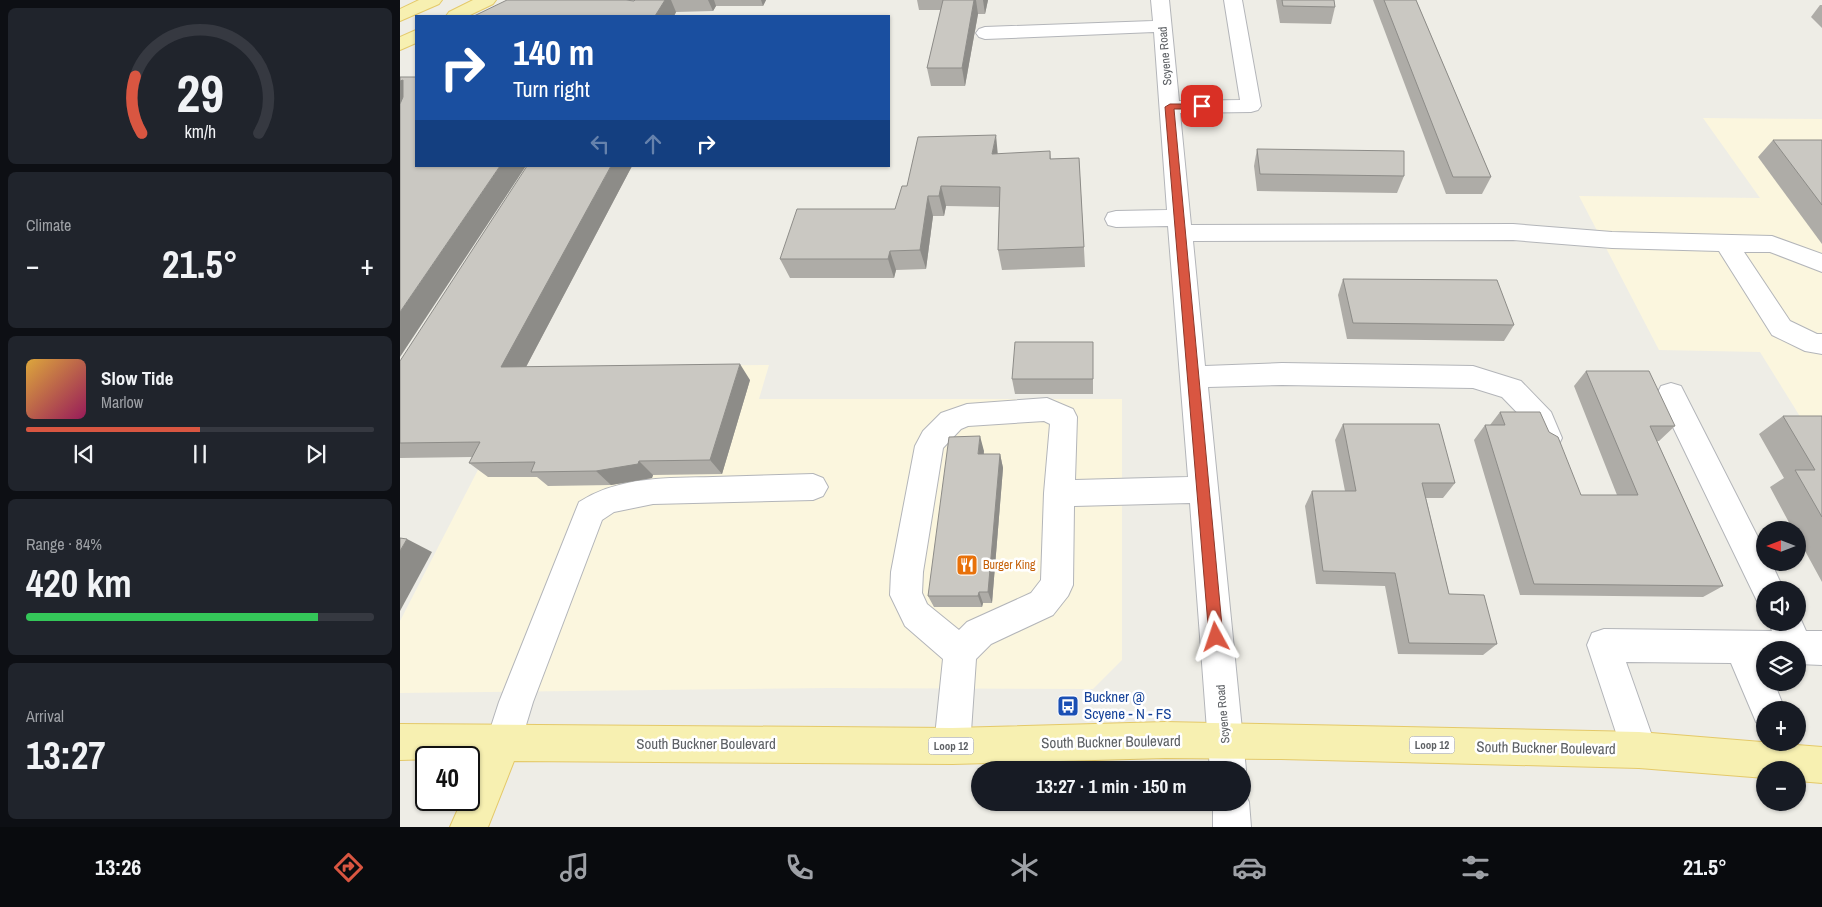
<!DOCTYPE html>
<html lang="en">
<head>
<meta charset="utf-8">
<style>
	body { margin:0; font-family:"Archivo Narrow",sans-serif; background:#20242c; color:#f1f3f6; height:100vh; display:flex; flex-direction:column; font-size:19px; white-space:nowrap }
	* { box-sizing:border-box; margin:0 }
	p { font-size:16px; color:#9ea1a6 }
	.icon { flex:none; width:28px; height:28px; fill:none; stroke:currentColor; stroke-width:2; stroke-linecap:round; stroke-linejoin:round }
	.map { position:relative; flex:1; overflow:hidden }
	.details { display:flex; flex-direction:column; gap:8px; padding:8px; background:#0d0f14; width:400px }
	.details>* { flex:none }
	.guide { position:absolute; left:15px; top:15px; width:475px; height:152px; border-radius:0px; box-shadow:0 1px 4px #0004; background:#1a4fa0; color:#fff; overflow:hidden }
	.needle { width:32px; rotate:270deg }
	.buttons { position:absolute; left:1356px; top:521px; display:grid; gap:10px }
	.buttons a { display:grid; place-items:center; width:50px; height:50px; border-radius:50%; background:#171b24; box-shadow:0 1px 4px #0004; font-size:25px }
	.speed { position:absolute; left:15px; top:746px; display:flex; gap:10px; font-size:25px; font-weight:700; text-align:center }
	.speed>* { display:grid; place-content:center; width:65px; height:65px; border-radius:50%; background:#171b24; box-shadow:0 1px 4px #0004; line-height:1 }
	.speed .limit { border:2px solid #111; border-radius:8px; background:#fff; color:#111 }
	.pin { position:absolute; display:grid; place-items:center; width:42px; height:42px; color:#fff; margin:-21px; border-radius:10px; box-shadow:0 2px 8px #0006 }
	.me { position:absolute; width:55px; margin:-28px; rotate:355deg; stroke-linejoin:round; filter:drop-shadow(0 0 4px #0008) }
	.turn { display:flex; align-items:center; gap:18px; height:105px; padding:0 15px; font-size:22px }
	.turn .icon { width:65px; height:65px; stroke-width:2.5 }
	.turn b { display:block; font-size:35px; line-height:42px }
	.lanes { display:flex; align-items:center; height:48px; padding:0 15px; background:#0003; justify-content:center; gap:25px; direction:ltr }
	.lanes .off { opacity:.35 }
	.big { font-size:38px; font-weight:700; line-height:1.1 }
	.details .card { flex:1; display:flex; flex-direction:column; justify-content:center; gap:8px; min-width:0; padding:0 18px; border-radius:8px; background:#20242c }
	.details .dial { align-items:center; gap:0 }
	.dial svg { height:130px; overflow:visible; fill:none; stroke:#363941; stroke-width:7; stroke-linecap:round; text-anchor:middle }
	.dial text { fill:#f1f3f6; stroke:none }
	.song { display:flex; align-items:center; gap:15px }
	.cover { width:60px; height:60px; border-radius:8px; background:linear-gradient(135deg,hsl(40 70% 55%),hsl(330 70% 35%)) }
	.played { height:5px; border-radius:2px; background:linear-gradient(90deg,#d95641 50%,#363941 50%) }
	.keys { display:flex; justify-content:space-around; direction:ltr }
	.heat { display:flex; justify-content:space-between; align-items:center; font-size:28px; direction:ltr }
	.charge { height:8px; border-radius:4px; background:linear-gradient(90deg,#34c759 84%,#363941 0) }
	.trip { position:absolute; left:571px; top:761px; width:280px; height:50px; border-radius:25px; background:#171b24; box-shadow:0 1px 4px #0004; font-weight:700; line-height:50px; text-align:center }
	.tab-bar { display:flex; height:80px; justify-content:space-around; align-items:center; background:#090b0e; color:#9ea1a6 }
	.tab-bar .icon { width:35px; height:35px }
	.tab-bar .on { color:#d95641 }
	.tab-bar b { font-size:22px; color:#f1f3f6 }
	main { display:flex; flex:1; min-height:0 }
	.map>svg:first-child { display:block }
	.commercial { fill:#fbf6de }
	.lines { fill:none; stroke-linecap:round; stroke-linejoin:round }
	.minor-casing { stroke:#b3b5b9; stroke-width:2 }
	.major-casing { stroke:#e4c969; stroke-width:2 }
	.minor { fill:#fff; fill-rule:evenodd }
	.major { fill:#f7f0b1; fill-rule:evenodd }
	.wall { fill:#aeaca7 }
	.shaded-wall { fill:#8d8c88 }
	.building { fill:#cac8c2; stroke:#8d8c88 }
	.route { fill:#d95641; stroke:#8d382a }
	.labels { text-anchor:middle; stroke-width:5; stroke-linejoin:round; paint-order:stroke }
	.shield { fill:#fff; stroke:#8e9092; stroke-width:1 }
	.shield-label { font-size:11px; font-weight:bold; fill:#5d6064 }
	.street-label { font-size:12px; fill:#5d6064; stroke:#fff }
	.food-label { font-size:12px; fill:#c56008; stroke:#fff; text-anchor:start }
	.near-transit-label { font-size:15px; fill:#164399; stroke:#fff; text-anchor:start }
	.near-street-label { font-size:15px; fill:#5d6064; stroke:#fff }
</style>
</head>
<body>
<main>
<section class="details">
<div class="card dial"><svg viewBox="0 0 100 80">
<path d="M14 69A42 42 0 1 1 86 69"/>
<path d="M14 69A42 42 0 0 1 10 34" stroke="#d95641"/>
<text x="50" y="56" font-size="32" font-weight="700">29</text>
<text x="50" y="72" font-size="11">km/h</text>
</svg></div>
<div class="card"><p>Climate</p>
<div class="heat"><a>−</a><b class="big">21.5°</b><a>+</a></div>
</div>
<div class="card">
<div class="song"><i class="cover"></i><div><b>Slow Tide</b><p>Marlow</p></div></div>
<div class="played"></div>
<div class="keys"><svg class="icon" aria-label="previous" viewBox="0 0 24 24"><path d="M18 5L8 12l10 7zM5 5v14"/></svg><svg class="icon" aria-label="pause" viewBox="0 0 24 24"><path d="M8 5v14M16 5v14"/></svg><svg class="icon" aria-label="next" viewBox="0 0 24 24"><path d="M6 5l10 7-10 7zM19 5v14"/></svg></div>
</div>
<div class="card"><p>Range · 84%</p><b class="big">420 km</b><div class="charge"></div></div>
<div class="card"><p>Arrival</p><b class="big">13:27</b></div>
</section>
<div class="map">
<svg width="1422" height="827" viewBox="0 0 1422 827">
	<rect width="100%" height="100%" fill="#eeede6"/>
	<g class="commercial">
		<polygon points="1303,118 1422,119 1422,452 1360,352 1259,350 1179,196 1360,198"/>
		<polygon points="369,365 359,399 722,399 722,660 693,689 429,688 0,693 0,621 131,367"/>
	</g>
	<g class="lines">
		<g class="minor-casing">
			<g id="minor">
				<path d="M751,0H769L779,101L840,100L824,0H842L861,106L858,110L851,112L780,113L791,225L1113,224L1212,232L1372,236L1422,254V272L1370,252H1344L1390,321L1417,334H1422V354L1405,351L1372,335L1319,251L1212,248L1113,240L793,241L805,366L882,363L1073,366L1121,381L1151,412L1162,438L1158,446L1148,450L1138,446L1130,426L1102,397L1073,388L882,385L808,387L846,770L842,779V770H810L790,503L674,506L673,585L668,596L653,615L591,644L576,659L570,746L565,759L552,764L539,759L534,746L543,659L505,626L490,595L491,572L515,446L523,431L541,413L567,404L647,398L673,409L677,417L675,480L788,477L768,226L716,227L708,225L705,219L708,213L716,211L767,210L754,32L585,39L579,37L576,33L579,29L585,27L753,21ZM644,421L650,424L644,493L641,580L631,593L567,622L559,630L527,604L522,593L523,572L543,448L561,429L568,426Z"/>
				<polygon points="1271,383 1281,386 1365,551 1365,562 1371,562 1384,590 1365,590 1365,604 1357,601 1257,394 1261,386"/>
				<path d="M413,474L423,478L428,487L423,496L413,500L253,504L214,512L202,520L133,702L117,755L104,760L91,755L86,742L99,702L179,502C220,476 267,478 313,477C346,476 380,475 413,474Z"/>
				<polygon points="1398,613 1406,631 1422,631 1422,665 1398,664 1398,650 1365,650 1365,682 1374,682 1385,710 1365,710 1365,726 1356,722 1331,663 1226,662 1257,750 1252,763 1239,768 1226,763 1187,645 1192,633 1204,629 1372,631 1369,622 1398,622"/>
				<polygon points="842,788 849,802 851,827 813,827 813,802 842,802"/>
			</g>
		</g>
		<g class="major-casing">
			<g id="major">
				<polygon points="19,0 42,0 39,4 0,21 0,9"/>
				<polygon points="73,0 96,0 93,4 68,16 46,16 49,12"/>
				<polygon points="16,30 16,43 0,50 0,37"/>
				<polygon points="765,722 1239,732 1422,747 1422,783 1398,781 1398,770 1365,770 1365,778 1239,768 881,759 765,758 552,764 114,761 88,827 50,827 62,800 69,800 69,783 78,760 69,760 69,758 0,760 0,724 552,728"/>
			</g>
		</g>
		<use href="#minor" class="minor"/>
		<use href="#major" class="major"/>
	</g>
	<g class="wall">
		<polygon points="235,0 366,0 363,6 316,6 313,11 276,12 274,16 74,16"/>
		<polygon points="517,0 588,0 585,14 578,14 565,86 531,86 527,68 541,10 519,10"/>
		<polygon points="876,0 934,0 935,7 931,24 880,23"/>
		<polygon points="973,0 1016,0 1091,177 1082,194 1046,194"/>
		<polygon points="1420,5 1422,5 1422,28 1411,17"/>
		<polygon points="1373,140 1422,140 1422,244 1358,157"/>
		<polygon points="857,149 1004,176 997,193 857,191 854,166"/>
		<polygon points="650,151 651,159 679,158 685,267 602,270 598,250 599,207 546,206 544,216 533,216 526,269 496,270 494,278 390,278 380,259 495,209 507,186"/>
		<polygon points="232,166 126,367 350,380 322,474 253,475 252,478 211,485 148,486 137,477 88,477 69,463 72,457 0,458 0,361"/>
		<polygon points="943,279 1114,325 1104,341 947,339 938,295"/>
		<polygon points="693,358 693,394 615,394 612,379"/>
		<polygon points="1186,371 1275,426 1259,441 1257,441 1323,586 1303,597 1120,595 1074,440 1085,425 1090,425 1100,412 1149,432 1181,495 1217,495 1174,386"/>
		<polygon points="1383,416 1422,416 1422,582 1398,538 1398,530 1393,530 1370,487 1384,478 1359,434"/>
		<polygon points="943,424 1055,483 1043,498 1026,498 1049,594 1097,644 1083,655 998,654 985,586 916,584 905,506 912,491 945,491 935,440"/>
		<polygon points="584,451 584,454 600,454 603,468 592,603 583,603 582,607 534,607 528,596"/>
	</g>
	<g class="shaded-wall">
		<polygon points="265,0 271,0 276,12 274,16 255,16"/>
		<polygon points="308,0 314,0 316,6 313,11"/>
		<polygon points="361,0 366,0 363,6"/>
		<polygon points="574,0 576,0 578,14 565,86 562,68"/>
		<polygon points="583,0 588,0 585,14"/>
		<polygon points="3,80 16,96 0,115 0,81"/>
		<polygon points="596,135 598,156 592,154"/>
		<polygon points="100,166 126,166 0,357 0,312"/>
		<polygon points="211,166 232,166 118,382 101,367"/>
		<polygon points="541,186 546,206 544,216 539,196"/>
		<polygon points="528,196 533,216 526,269 520,250"/>
		<polygon points="490,251 496,270 494,278 488,259"/>
		<polygon points="340,364 350,380 322,474 310,460"/>
		<polygon points="580,436 584,451 582,468 578,454"/>
		<polygon points="600,454 603,468 592,603 588,592"/>
		<polygon points="239,461 253,475 252,478 211,485 196,471"/>
		<polygon points="7,539 32,552 0,611 0,551"/>
		<polygon points="579,592 583,603 582,607 578,596"/>
	</g>
	<g class="building">
		<polygon points="107,0 226,0 234,1 235,0 265,0 255,16 74,16"/>
		<polygon points="543,0 574,0 562,68 527,68"/>
		<polygon points="882,0 934,0 935,7 883,6"/>
		<polygon points="984,0 1016,0 1091,177 1053,177"/>
		<polygon points="0,77 16,77 16,166 100,166 0,312 0,104 3,97 3,80 0,81"/>
		<polygon points="596,135 592,154 650,151 650,159 679,158 684,247 598,250 600,187 541,186 539,196 528,196 520,250 490,251 488,259 380,259 397,209 495,209 502,186 507,186 518,137"/>
		<polygon points="1373,140 1422,140 1422,205"/>
		<polygon points="857,149 1004,151 1004,176 860,174"/>
		<polygon points="127,166 211,166 101,367 340,364 310,460 239,461 238,464 196,471 131,472 135,462 69,463 80,442 0,443 0,361"/>
		<polygon points="943,279 1097,280 1114,325 953,323"/>
		<polygon points="615,342 693,342 693,379 612,379"/>
		<polygon points="1186,371 1249,371 1275,426 1250,426 1323,586 1134,584 1085,425 1105,425 1100,412 1140,412 1149,432 1158,437 1181,495 1238,495"/>
		<polygon points="1383,416 1422,416 1422,517 1395,470 1415,470"/>
		<polygon points="943,424 1039,424 1055,483 1022,483 1049,594 1084,595 1097,644 1009,643 995,573 923,571 912,491 956,491"/>
		<polygon points="580,436 578,454 600,454 588,592 579,592 578,596 528,596 549,437"/>
		<polygon points="0,538 7,539 0,551"/>
	</g>
	<polygon class="route" points="770,104 802,104 806,106 802,109 774,109 823,637 821,642 816,644 811,642 809,637 765,107"/>
	<defs>
		<g id="restaurant-square" transform="scale(1.125)"><rect x="-9" y="-9" width="18" height="18" rx="4" fill="#e8710a" stroke="#fff"/><path d="M-5-6h1v4h1v-4h1v4h1v-4h1v5L-1.5 .5V6h-2V.5L-5-1ZM5-6V6H3V1.5H1.5Q1.5-4 5-6Z" fill="#fff"/></g>
		<g id="bus-square" transform="scale(1.125)"><rect x="-9" y="-9" width="18" height="18" rx="4" fill="#1a4fb4" stroke="#fff"/><path d="M-5-6H5V4H4V6H2V4H-2V6H-4V4H-5ZM-3.5-4V0h7V-4ZM-3.5 1.2v1.5H-2V1.2ZM2 1.2v1.5H3.5V1.2Z" fill="#fff"/></g>
	</defs>
	<g fill-rule="evenodd">
		<use href="#restaurant-square" x="567" y="565"/>
		<use href="#bus-square" x="668" y="706"/>
	</g>
	<g class="labels">
		<g class="shield">
			<rect x="1009.5" y="736.5" width="45" height="17" rx="4"/>
			<rect x="528.5" y="737.5" width="45" height="17" rx="4"/>
		</g>
		<g class="shield-label">
			<text x="1032" y="749">Loop 12</text>
			<text x="551" y="750">Loop 12</text>
		</g>
		<g class="street-label">
			<text transform="translate(765 56) rotate(-95)" y="4">Scyene Road</text>
			<text transform="translate(823 714) rotate(-95)" y="4">Scyene Road</text>
		</g>
		<g class="food-label">
			<text x="583" y="569">Burger King</text>
		</g>
		<g class="near-transit-label">
			<text x="684" y="702">Buckner @<tspan x="684" dy="17">Scyene - N - FS</tspan></text>
		</g>
		<g class="near-street-label">
			<text transform="translate(711 742) rotate(-1)" y="5">South Buckner Boulevard</text>
			<text x="306" y="749">South Buckner Boulevard</text>
			<text transform="translate(1146 748) rotate(1)" y="5">South Buckner Boulevard</text>
		</g>
	</g>
</svg>
<div class="buttons">
<a><svg class="needle" viewBox="-14 -14 28 28"><path d="M0-13l5 13h-10z" fill="#e53935"/><path d="M0 13l5-13h-10z" fill="#9ea1a6"/></svg></a>
<a><svg class="icon" aria-label="sound" viewBox="0 0 24 24"><path d="M4 9h4l5-4v14l-5-4H4zM17 9q2 3 0 6"/></svg></a>
<a><svg class="icon" aria-label="layers" viewBox="0 0 24 24"><path d="M12 4l9 5-9 5-9-5zM3 14l9 5 9-5"/></svg></a>
<a>+</a>
<a>−</a>
</div>
<div class="speed"><div class="limit">40</div></div>
<div class="pin" style="left:802px;top:106px;background:#d93025"><svg class="icon" aria-label="arrive" viewBox="0 0 24 24"><path d="M6 21V4h12l-3 4 3 4H6"/></svg></div>
<svg class="me" style="left:816px;top:637px" viewBox="-20 -20 40 40"><path d="M0-17L14 15 0 8-14 15z" fill="#d95641" stroke="#fff" stroke-width="4"/></svg>
<div class="trip">13:27 · 1 min · 150 m</div>
<div class="guide">
<div class="turn"><svg class="icon" aria-label="right" viewBox="0 0 24 24"><path d="M7 20v-9h11M14 6l5 5-5 5"/></svg><div><b>140 m</b>Turn right</div></div>
<div class="lanes"><svg class="icon off" aria-label="left" viewBox="0 0 24 24"><path d="M17 20v-9H6M10 6l-5 5 5 5"/></svg><svg class="icon off" aria-label="ahead" viewBox="0 0 24 24"><path d="M12 20V5M6 11l6-6 6 6"/></svg><svg class="icon" aria-label="right" viewBox="0 0 24 24"><path d="M7 20v-9h11M14 6l5 5-5 5"/></svg></div>
</div>
</div>
</main>
<nav class="tab-bar">
<b>13:26</b>
<svg class="icon on" aria-label="directions" viewBox="0 0 24 24"><path d="M12 3l9 9-9 9-9-9zM9 14v-3h6M13 9l2 2-2 2"/></svg>
<svg class="icon" aria-label="music" viewBox="0 0 24 24"><path d="M9 18V5l10-2v13"/><circle cx="6" cy="18" r="3"/><circle cx="16" cy="16" r="3"/></svg>
<svg class="icon" aria-label="phone" viewBox="0 0 24 24"><path d="M5 4h4l2 5-3 2q2 4 5 5l2-3 5 2v4C11 20 4 13 5 4z"/></svg>
<svg class="icon" aria-label="climate" viewBox="0 0 24 24"><path d="M12 3v18M4 7l16 10M4 17L20 7"/></svg>
<svg class="icon" aria-label="car" viewBox="0 0 24 24"><path d="M5 17H2v-5l4-1 3-4h7l3 4 3 1v5h-3M9 17h6M6 11h13"/><circle cx="7" cy="17" r="2"/><circle cx="17" cy="17" r="2"/></svg>
<svg class="icon" aria-label="filters" viewBox="0 0 24 24"><path d="M4 7h16M4 17h16"/><circle cx="9" cy="7" r="2"/><circle cx="15" cy="17" r="2"/></svg>
<b>21.5°</b>
</nav>
</body>
</html>
